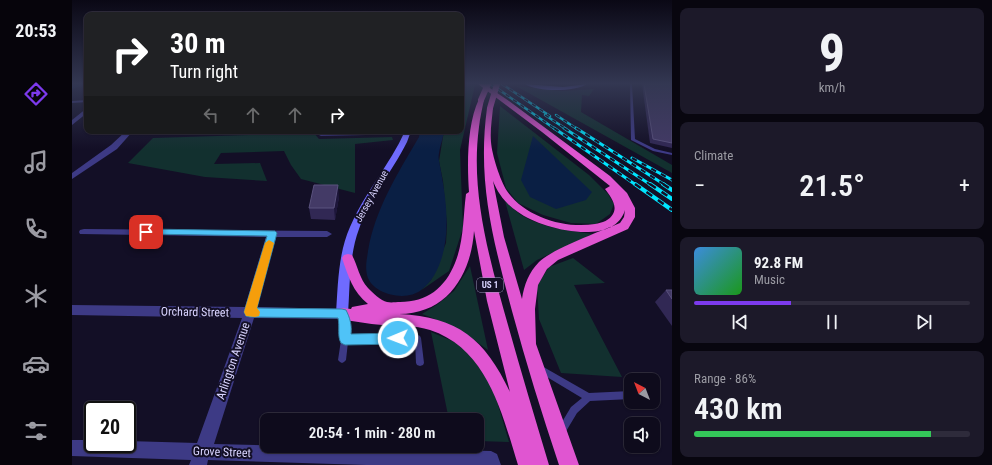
<!DOCTYPE html>
<html lang="en">
<head>
<meta charset="utf-8">
<style>
	body { margin:0; font-family:"Roboto Condensed",sans-serif; background:#1c1929; color:#f1f3f6; height:100vh; display:flex; flex-direction:column; font-size:15px; white-space:nowrap }
	* { box-sizing:border-box; margin:0 }
	p { font-size:13px; color:#9b9ba3 }
	.icon { flex:none; width:22px; height:22px; fill:none; stroke:currentColor; stroke-width:2; stroke-linecap:round; stroke-linejoin:round }
	.map { position:relative; flex:1; overflow:hidden }
	.sheet { display:flex; flex-direction:column; gap:8px; padding:8px; background:#08060f; width:320px }
	.sheet>* { flex:none }
	.hud { position:absolute; left:12px; top:12px; width:380px; height:122px; border-radius:8px; box-shadow:0 1px 3px #0004,0 0 0 1px #2e2b3b; background:#202124; color:#fff; overflow:hidden }
	.needle { width:26px; rotate:318deg }
	.buttons { position:absolute; left:552px; top:373px; display:grid; gap:8px }
	.buttons a { display:grid; place-items:center; width:36px; height:36px; border-radius:8px; background:#0e0b1c; box-shadow:0 1px 3px #0004,0 0 0 1px #2e2b3b; font-size:20px }
	.speed { position:absolute; left:12px; top:401px; display:flex; gap:8px; font-size:20px; font-weight:700; text-align:center }
	.speed>* { display:grid; place-content:center; width:52px; height:52px; border-radius:50%; background:#0e0b1c; box-shadow:0 1px 3px #0004,0 0 0 1px #2e2b3b; line-height:1 }
	.speed .limit { border:2px solid #111; border-radius:6px; background:#fff; color:#111 }
	.pin { position:absolute; display:grid; place-items:center; width:34px; height:34px; color:#fff; margin:-17px; border-radius:8px; box-shadow:0 2px 6px #0006 }
	.me { position:absolute; width:44px; margin:-22px; rotate:269deg; stroke-linejoin:round; filter:drop-shadow(0 0 3px #0008) }
	.turn { display:flex; align-items:center; gap:14px; height:84px; padding:0 20px; font-size:18px }
	.turn .icon { width:52px; height:52px; stroke-width:2.5 }
	.turn b { display:block; font-size:28px; line-height:34px }
	.lanes { display:flex; align-items:center; height:38px; padding:0 20px; background:#0003; justify-content:center; gap:20px; direction:ltr }
	.lanes .off { opacity:.35 }
	.big { font-size:30px; font-weight:600; line-height:1.1 }
	.sheet .card { flex:1; display:flex; flex-direction:column; justify-content:center; gap:6px; min-width:0; padding:0 14px; border-radius:8px; background:#1c1929 }
	.sheet .dial { align-items:center; gap:0 }
	.dial b { font-size:52px; line-height:1 }
	.song { display:flex; align-items:center; gap:12px }
	.cover { width:48px; height:48px; border-radius:6px; background:linear-gradient(135deg,hsl(210 70% 55%),hsl(120 70% 35%)) }
	.played { height:4px; border-radius:2px; background:linear-gradient(90deg,#7c3aed 35%,#2e2b3b 35%) }
	.keys { display:flex; justify-content:space-around; direction:ltr }
	.heat { display:flex; justify-content:space-between; align-items:center; font-size:22px; direction:ltr }
	.charge { height:6px; border-radius:3px; background:linear-gradient(90deg,#34c759 86%,#2e2b3b 0) }
	.trip { position:absolute; left:188px; top:413px; width:224px; height:40px; border-radius:8px; background:#0e0b1c; box-shadow:0 1px 3px #0004,0 0 0 1px #2e2b3b; font-weight:600; line-height:40px; text-align:center }
	main { display:flex; flex:1; min-height:0 }
	.tabs { display:flex; flex-direction:column; width:72px; justify-content:space-around; align-items:center; background:#06040b; color:#9b9ba3 }
	.tabs .icon { width:28px; height:28px }
	.tabs .selected { color:#7c3aed }
	.tabs b { font-size:18px; color:#f1f3f6 }
	.map>svg:first-child { display:block }
	.green { fill:#12302f }
	.water { fill:#0a1f44 }
	.lines { fill:none; stroke-linecap:round; stroke-linejoin:round }
	.river { fill:#0a1f44; fill-rule:evenodd }
	.service { fill:#3d3a85; fill-rule:evenodd }
	.minor { fill:#3d3a85; fill-rule:evenodd }
	.secondary { fill:#6f6bff; fill-rule:evenodd }
	.trunk { fill:#e055d1; fill-rule:evenodd }
	.rail-far2-casing { stroke:#00e5ff; stroke-width:2.5 }
	.rail-far1-casing { stroke:#00e5ff; stroke-width:3 }
	.rail-casing { stroke:#00e5ff; stroke-width:4 }
	.rail-far2 { stroke:#130f26; stroke-width:1.5; stroke-dasharray:4.5; stroke-linecap:butt }
	.rail-far1 { stroke:#130f26; stroke-width:2; stroke-dasharray:5.5; stroke-linecap:butt }
	.rail { stroke:#130f26; stroke-width:2.5; stroke-dasharray:7; stroke-linecap:butt }
	.trunk-bridge { stroke:#e055d1; stroke-width:6 }
	.wall { fill:#312854 }
	.shaded-wall { fill:#1d163a }
	.building { fill:#433a66; stroke:#5a527e }
	.route { fill:#4fc3f7; stroke:#337fa1 }
	.slow { fill:#f59e0b }
	.labels { text-anchor:middle; stroke-width:4; stroke-linejoin:round; paint-order:stroke }
	.shield { fill:#130f26; stroke:#9e99be; stroke-width:1 }
	.shield-label { font-size:9px; font-weight:bold; fill:#d9d4ff }
	.street-label { font-size:10px; fill:#d9d4ff; stroke:#130f26 }
	.near-street-label { font-size:12px; fill:#d9d4ff; stroke:#130f26 }
</style>
</head>
<body>
<main>
<nav class="tabs">
<b>20:53</b>
<svg class="icon selected" aria-label="directions" viewBox="0 0 24 24"><path d="M12 3l9 9-9 9-9-9zM9 14v-3h6M13 9l2 2-2 2"/></svg>
<svg class="icon" aria-label="music" viewBox="0 0 24 24"><path d="M9 18V5l10-2v13"/><circle cx="6" cy="18" r="3"/><circle cx="16" cy="16" r="3"/></svg>
<svg class="icon" aria-label="phone" viewBox="0 0 24 24"><path d="M5 4h4l2 5-3 2q2 4 5 5l2-3 5 2v4C11 20 4 13 5 4z"/></svg>
<svg class="icon" aria-label="climate" viewBox="0 0 24 24"><path d="M12 3v18M4 7l16 10M4 17L20 7"/></svg>
<svg class="icon" aria-label="car" viewBox="0 0 24 24"><path d="M5 17H2v-5l4-1 3-4h7l3 4 3 1v5h-3M9 17h6M6 11h13"/><circle cx="7" cy="17" r="2"/><circle cx="17" cy="17" r="2"/></svg>
<svg class="icon" aria-label="filters" viewBox="0 0 24 24"><path d="M4 7h16M4 17h16"/><circle cx="9" cy="7" r="2"/><circle cx="15" cy="17" r="2"/></svg>
</nav>
<div class="map">
<svg width="600" height="465" viewBox="0 0 600 465">
	<rect width="100%" height="100%" fill="#130f26"/>
	<g class="green">
		<polygon points="389,84 403,85 388,150 391,228 377,271 348,291 359,280 374,243 375,225 371,181 367,161 372,131 389,131"/>
		<polygon points="444,86 490,91 522,89 517,96 510,95 509,112 600,165 600,173"/>
		<polygon points="428,106 517,175 536,194 542,204 538,214 524,224 499,223 471,215 446,203 434,188 425,153"/>
		<polygon points="242,133 247,139 320,137 321,140 283,144 283,193 229,179 219,165 212,151 149,153 142,164 188,163 195,181 133,177 56,163 81,138"/>
		<path d="M433,201C438,205 443,211 449,215C471,228 497,231 521,234L465,260L452,270Z"/>
		<polygon points="501,258 533,283 502,285 550,377 489,373 467,319 465,286 477,267"/>
		<path d="M398,266L416,350C395,334 375,323 350,314L366,304L382,291Z"/>
		<polygon points="359,332 390,345 419,381 437,442 405,441 405,420 377,420"/>
	</g>
	<g class="water">
		<path d="M348,131H372C371,139 365,154 367,161C373,192 379,226 370,257C366,270 360,282 349,290C335,302 300,295 295,275C293,266 295,259 296,251C303,209 326,173 347,137Z"/>
		<polygon points="461,136 520,192 514,200 484,209 458,197 449,180"/>
	</g>
	<g class="lines">
		<polygon class="river" points="3,84 15,84 0,89 0,85"/>
		<g class="service">
			<polygon points="558,84 560,84 563,139 583,149 600,153 600,155 581,151 559,140"/>
			<polygon points="15,100 15,102 0,103 0,101"/>
			<polygon points="247,131 251,131 251,134 294,133 307,131 316,131 314,132 294,135 249,136 247,135"/>
			<polygon points="270,312 272,313 277,327 277,336 323,335 323,319 324,317 326,316 328,317 329,319 329,335 346,335 348,336 349,338 352,363 351,365 348,366 345,365 344,363 343,341 276,342 274,360 272,362 270,363 268,362 266,360 271,327 267,315 268,313"/>
			<polygon points="468,365 517,393 559,391 559,399 518,401 505,413 493,433 490,434 487,433 486,430 487,427 499,407 510,398 465,371 464,369 465,367"/>
		</g>
		<g class="minor">
			<polygon points="15,108 15,113 0,125 0,120"/>
			<polygon points="54,131 61,131 45,149 0,179 0,173 39,145"/>
			<polygon points="12,229 255,231 260,234 255,237 204,237 185,307 270,309 274,310 276,314 274,318 270,319 182,318 142,444 419,451 425,454 429,465 294,465 136,460 135,465 117,465 119,460 0,456 0,440 21,440 21,444 55,444 55,441 125,443 170,318 0,315 0,305 173,307 194,237 8,234 7,232 8,230"/>
		</g>
		<g class="secondary">
			<path d="M453,84L491,87L515,84C502,92 466,92 453,84Z"/>
			<path d="M333,131H339L335,142C320,172 298,197 287,229C277,256 278,286 276,314L274,318L270,319L266,318L264,314C266,285 266,254 278,227C292,193 318,165 333,131Z"/>
		</g>
		<g class="trunk">
			<path d="M406,84H412L437,101L538,176L555,193L563,208V217L556,229L486,260L475,269L466,285L463,309L464,344L507,465H487C470,414 454,363 440,311C421,240 405,182 415,108L418,106L421,108C420,119 418,130 419,142C420,155 428,180 435,191C453,217 493,229 523,224C530,223 538,220 541,214C546,205 538,196 533,189L538,186L470,132ZM421,181C426,194 435,205 446,212C469,229 542,248 553,210L552,217L548,223C527,232 482,248 467,262C457,272 452,285 450,299L432,237Z"/>
			<path d="M407,99L412,100C410,109 408,118 407,127C398,193 418,261 436,325C449,372 463,418 477,465H446C430,414 416,349 358,330C343,325 325,326 310,325C296,324 283,321 270,320L265,318L263,314L265,310L270,308L279,309L280,307L296,304C281,292 276,276 270,258L272,255L276,254L280,255C286,266 287,278 296,288C300,292 309,301 315,302C319,303 324,302 328,302C355,302 373,288 383,263C392,241 391,217 394,194L397,192C395,164 395,124 407,99ZM402,231L415,301L438,392C413,339 386,317 327,314C375,314 399,275 402,231Z"/>
		</g>
		<g class="rail-far2-casing">
			<g id="rail-far2">
				<polyline points="419,84 483,129"/>
				<polyline points="430,84 478,116"/>
				<polyline points="473,115 494,129"/>
				<polyline points="484,115 505,129"/>
			</g>
		</g>
		<g class="rail-far1-casing">
			<g id="rail-far1">
				<polyline points="482,128 564,185"/>
				<polyline points="492,128 579,185"/>
				<polyline points="504,128 593,185"/>
				<polyline points="560,158 600,180"/>
			</g>
		</g>
		<g class="rail-casing">
			<g id="rail">
				<polyline points="563,184 600,210"/>
				<polyline points="578,184 600,199"/>
				<polyline points="591,184 600,190"/>
			</g>
		</g>
		<use href="#rail-far2" class="rail-far2"/>
		<use href="#rail-far1" class="rail-far1"/>
		<use href="#rail" class="rail"/>
		<g class="trunk-bridge">
			<polyline points="409,100 416,84"/>
			<polyline points="418,108 425,84"/>
		</g>
	</g>
	<g class="wall">
		<polygon points="570,84 600,84 600,148 578,143"/>
		<polygon points="267,197 263,220 239,219 237,208"/>
		<polygon points="594,290 600,290 600,326 583,302"/>
	</g>
	<polygon class="shaded-wall" points="266,185 267,197 263,220 262,208"/>
	<g class="building">
		<polygon points="572,84 600,84 600,143 581,139"/>
		<polygon points="242,185 266,185 262,208 237,208"/>
		<polygon points="594,290 600,290 600,299"/>
	</g>
	<linearGradient id="sky" x2="0" y2="1"><stop stop-color="#0a0815"/><stop offset="0.56" stop-color="#333752"/><stop offset="1" stop-color="#333752" stop-opacity="0"/></linearGradient>
	<rect width="600" height="149" fill="url(#sky)"/>
	<path class="route" d="M74,229L203,231L205,233L185,308L270,309L274,310C278,318 280,325 279,334L326,333L330,334L332,338L330,342L326,344L273,345L269,343C265,336 268,327 266,318L178,317L174,316L172,312L195,236L71,234L69,232Z"/>
	<polygon class="slow" points="197,240 202,243 185,308 188,312 187,316 183,317 174,316 172,312 193,243"/>
	<g class="labels">
		<rect class="shield" x="405" y="278" width="26" height="14" rx="3"/>
		<g class="shield-label">
			<text x="418" y="288">US 1</text>
		</g>
		<g class="street-label">
			<text transform="translate(299 196) rotate(-61)" y="4">Jersey Avenue</text>
		</g>
		<g class="near-street-label">
			<text transform="translate(123 312) rotate(1)" y="4">Orchard Street</text>
			<text transform="translate(161 361) rotate(-71)" y="4">Arlington Avenue</text>
			<text transform="translate(150 452) rotate(2)" y="4">Grove Street</text>
		</g>
	</g>
</svg>
<div class="buttons">
<a><svg class="needle" viewBox="-14 -14 28 28"><path d="M0-13l5 13h-10z" fill="#e53935"/><path d="M0 13l5-13h-10z" fill="#9b9ba3"/></svg></a>
<a><svg class="icon" aria-label="sound" viewBox="0 0 24 24"><path d="M4 9h4l5-4v14l-5-4H4zM17 9q2 3 0 6"/></svg></a>
</div>
<div class="speed"><div class="limit">20</div></div>
<div class="pin" style="left:74px;top:232px;background:#d93025"><svg class="icon" aria-label="arrive" viewBox="0 0 24 24"><path d="M6 21V4h12l-3 4 3 4H6"/></svg></div>
<svg class="me" style="left:326px;top:338px" viewBox="-20 -20 40 40"><circle r="17" fill="#4fc3f7" stroke="#fff" stroke-width="3"/><path d="M0-11L8 9 0 5-8 9z" fill="#fff"/></svg>
<div class="trip">20:54 · 1 min · 280 m</div>
<div class="hud">
<div class="turn"><svg class="icon" aria-label="right" viewBox="0 0 24 24"><path d="M7 20v-9h11M14 6l5 5-5 5"/></svg><div><b>30 m</b>Turn right</div></div>
<div class="lanes"><svg class="icon off" aria-label="left" viewBox="0 0 24 24"><path d="M17 20v-9H6M10 6l-5 5 5 5"/></svg><svg class="icon off" aria-label="ahead" viewBox="0 0 24 24"><path d="M12 20V5M6 11l6-6 6 6"/></svg><svg class="icon off" aria-label="ahead" viewBox="0 0 24 24"><path d="M12 20V5M6 11l6-6 6 6"/></svg><svg class="icon" aria-label="right" viewBox="0 0 24 24"><path d="M7 20v-9h11M14 6l5 5-5 5"/></svg></div>
</div>
</div>
<section class="sheet">
<div class="card dial"><b>9</b><p>km/h</p></div>
<div class="card"><p>Climate</p>
<div class="heat"><a>−</a><b class="big">21.5°</b><a>+</a></div>
</div>
<div class="card">
<div class="song"><i class="cover"></i><div><b>92.8 FM</b><p>Music</p></div></div>
<div class="played"></div>
<div class="keys"><svg class="icon" aria-label="previous" viewBox="0 0 24 24"><path d="M18 5L8 12l10 7zM5 5v14"/></svg><svg class="icon" aria-label="pause" viewBox="0 0 24 24"><path d="M8 5v14M16 5v14"/></svg><svg class="icon" aria-label="next" viewBox="0 0 24 24"><path d="M6 5l10 7-10 7zM19 5v14"/></svg></div>
</div>
<div class="card"><p>Range · 86%</p><b class="big">430 km</b><div class="charge"></div></div>
</section>
</main>
</body>
</html>
